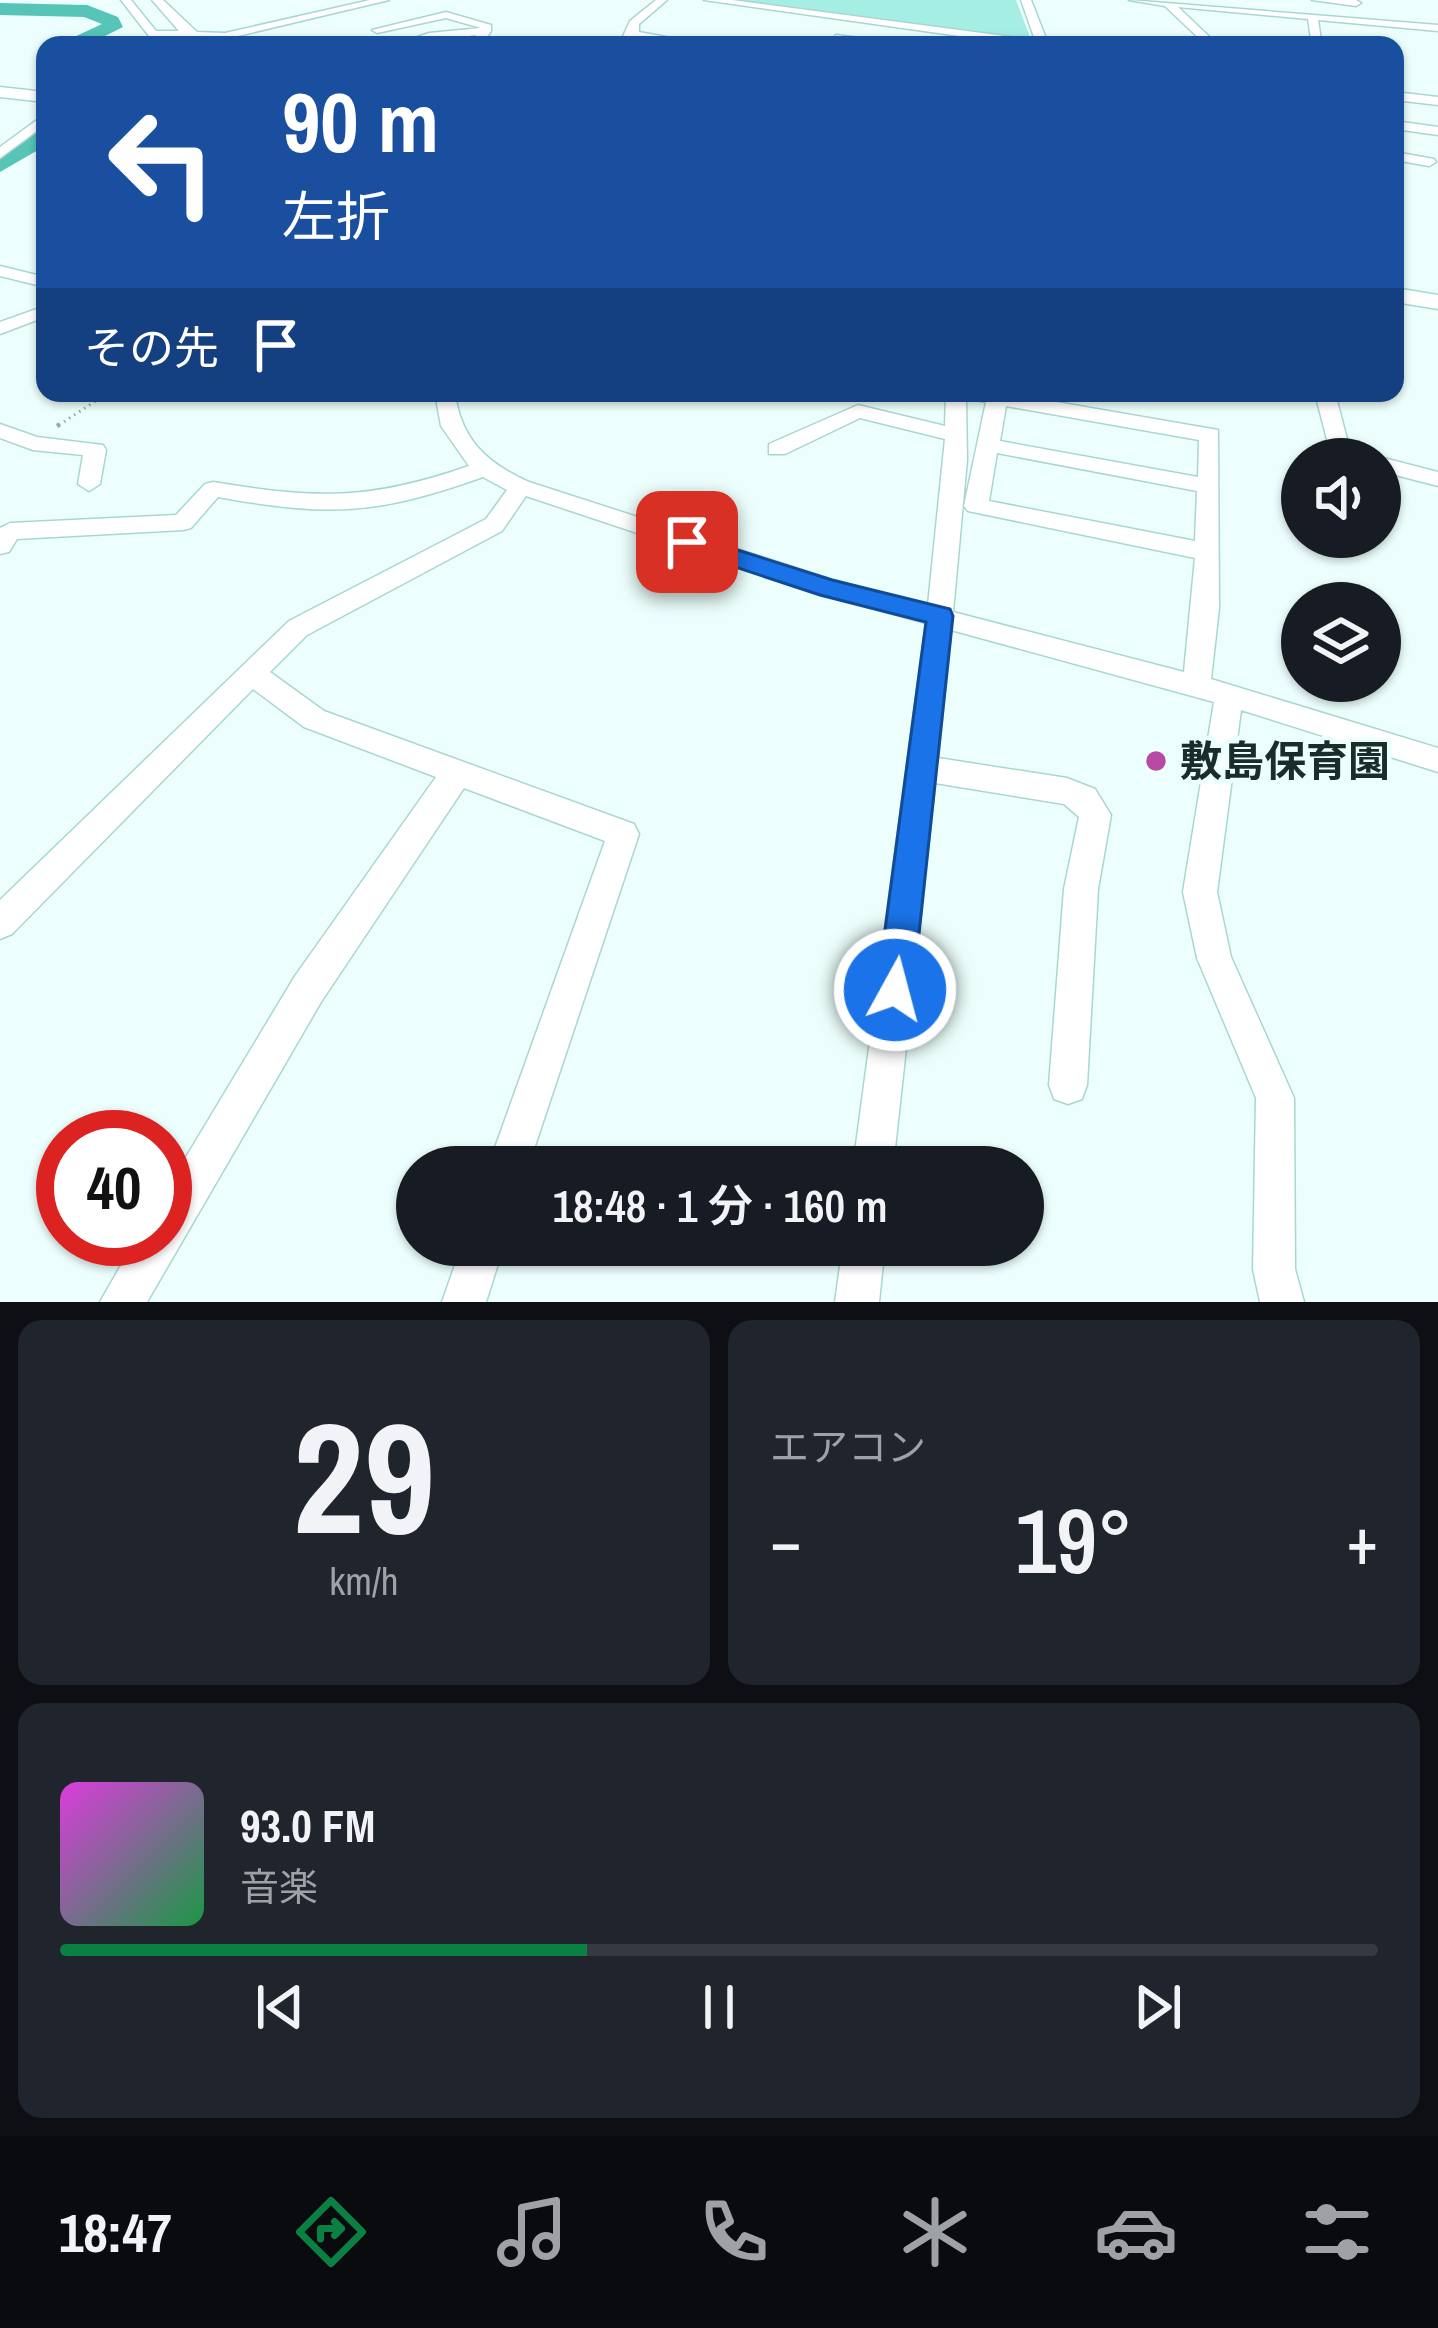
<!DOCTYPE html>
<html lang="ja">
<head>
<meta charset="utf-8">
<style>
	body { margin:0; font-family:"Archivo Narrow","Noto Sans JP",sans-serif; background:#20242c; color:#f1f3f6; height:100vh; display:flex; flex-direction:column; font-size:45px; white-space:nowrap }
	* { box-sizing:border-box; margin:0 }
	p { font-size:39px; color:#9ea1a6 }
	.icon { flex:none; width:66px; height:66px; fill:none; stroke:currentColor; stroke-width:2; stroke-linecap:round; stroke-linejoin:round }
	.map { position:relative; height:1302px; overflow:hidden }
	.details { display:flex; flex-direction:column; gap:18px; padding:18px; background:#0d0f14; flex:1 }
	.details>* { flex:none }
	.banner { position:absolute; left:36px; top:36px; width:1368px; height:366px; border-radius:24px; box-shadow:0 3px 9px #0004; background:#1a4fa0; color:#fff; overflow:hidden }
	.tools { position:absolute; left:1281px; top:438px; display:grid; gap:24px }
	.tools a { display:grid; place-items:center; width:120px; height:120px; border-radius:50%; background:#171b24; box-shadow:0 3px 9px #0004; font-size:60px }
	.speed { position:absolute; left:36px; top:1110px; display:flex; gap:24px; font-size:60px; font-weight:700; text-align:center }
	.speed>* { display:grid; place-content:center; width:156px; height:156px; border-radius:50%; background:#171b24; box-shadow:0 3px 9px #0004; line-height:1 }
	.speed .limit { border:18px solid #d22; background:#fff; color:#111 }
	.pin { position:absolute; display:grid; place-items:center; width:102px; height:102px; color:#fff; margin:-51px; border-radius:24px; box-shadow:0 6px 18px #0006 }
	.me { position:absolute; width:132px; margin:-66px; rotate:7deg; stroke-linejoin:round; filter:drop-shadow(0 0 9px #0008) }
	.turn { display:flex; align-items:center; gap:42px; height:252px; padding:0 48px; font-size:54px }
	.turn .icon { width:156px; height:156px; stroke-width:2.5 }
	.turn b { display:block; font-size:84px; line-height:102px }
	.then { display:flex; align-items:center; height:114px; padding:0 48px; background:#0003; gap:24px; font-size:45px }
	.big { font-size:90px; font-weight:600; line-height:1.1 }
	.details .card { flex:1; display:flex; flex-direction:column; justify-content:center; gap:18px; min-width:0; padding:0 42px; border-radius:24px; background:#20242c }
	.details .dial { align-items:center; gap:0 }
	.dial b { font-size:156px; line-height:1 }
	.song { display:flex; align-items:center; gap:36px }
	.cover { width:144px; height:144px; border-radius:18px; background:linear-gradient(135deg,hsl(300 70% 55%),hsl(140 70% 35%)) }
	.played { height:12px; border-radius:6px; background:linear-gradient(90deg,#0b8043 40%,#363941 40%) }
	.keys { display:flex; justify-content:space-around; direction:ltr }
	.heat { display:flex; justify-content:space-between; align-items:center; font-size:66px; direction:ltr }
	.details .tiles { flex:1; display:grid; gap:18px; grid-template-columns:1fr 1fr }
	.card:last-child { grid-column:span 2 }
	.trip { position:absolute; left:396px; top:1146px; width:648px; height:120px; border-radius:60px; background:#171b24; box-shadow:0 3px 9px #0004; font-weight:600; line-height:120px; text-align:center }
	.dock { display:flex; height:192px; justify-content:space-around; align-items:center; background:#090b0e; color:#9ea1a6 }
	.dock .icon { width:84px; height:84px }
	.dock .active { color:#0b8043 }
	.dock b { font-size:54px; color:#f1f3f6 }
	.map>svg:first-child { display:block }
	.green { fill:#a5eee4 }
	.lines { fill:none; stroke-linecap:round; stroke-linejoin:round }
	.river { fill:#57c4b8; fill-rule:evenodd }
	.minor-casing { stroke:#a9d7d0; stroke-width:3 }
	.major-casing { stroke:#a9d7d0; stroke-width:3 }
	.path-far1 { stroke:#99aba9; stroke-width:3; stroke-dasharray:1.5 4.5; stroke-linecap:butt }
	.path { stroke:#99aba9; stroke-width:4.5; stroke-dasharray:3 8; stroke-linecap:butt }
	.minor { fill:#fff; fill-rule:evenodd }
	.major { fill:#fff; fill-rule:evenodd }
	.route { fill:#1a73e8; stroke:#114b97; stroke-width:3 }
	.poi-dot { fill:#b949a5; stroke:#ecfffc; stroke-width:4.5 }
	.labels { text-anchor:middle; stroke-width:9; stroke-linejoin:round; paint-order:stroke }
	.poi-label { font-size:42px; font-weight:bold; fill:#1b2d2b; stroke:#ecfffc; text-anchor:start }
</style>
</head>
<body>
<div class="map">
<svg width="1438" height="1302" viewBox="0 0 1438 1302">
	<rect width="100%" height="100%" fill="#ecfffc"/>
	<polygon class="green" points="732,0 1016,0 1030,37 1024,39"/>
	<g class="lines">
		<g class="river">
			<polygon points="0,3 87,5 118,17 123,27 87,45 57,45 102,24 84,17 0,15"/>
			<polygon points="45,126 45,146 0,172 0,152"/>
		</g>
		<g class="minor-casing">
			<g id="minor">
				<polygon points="121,0 131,0 156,31 179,31 152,0 163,0 197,32 225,33 370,0 389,0 225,39 162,37 168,45 156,45"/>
				<polygon points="656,0 667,0 639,24 639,32 710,45 635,39 619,45 630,21"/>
				<polygon points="704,0 732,0 1035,40 1021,0 1031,0 1047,41 1055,45 1024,45"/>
				<polygon points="1129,0 1438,25 1438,31 1318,20 1321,40 1346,45 1312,45 1308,19 1178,7 1218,45 1206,45 1165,6"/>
				<polygon points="1312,0 1356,0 1361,3 1356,6"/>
				<polygon points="446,12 491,25 491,31 482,45 470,45 476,35 394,45 429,33 481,28 446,18 377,33 372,30"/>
				<polygon points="836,35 893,42 899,45 832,40"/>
				<polygon points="1395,92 1438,97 1438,105 1395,100"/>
				<polygon points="45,114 45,125 0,158 0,147"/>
				<polygon points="1395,121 1438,127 1438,135 1395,129"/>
				<polygon points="1395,152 1434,159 1436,162 1429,166 1395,160"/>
				<polygon points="0,266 45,277 45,287 0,276"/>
				<polygon points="45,306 45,317 0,334 0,322"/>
				<path d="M435,393H455C461,440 487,463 529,482L833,580L928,605L945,439L860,418L785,454H769V444L858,405L945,426L946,393H1004L1218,430L1219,608L1211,679L1438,748V772L1241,710L1217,892L1231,957L1294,1098L1295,1269L1304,1302H1260L1253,1269L1256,1098L1197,958L1183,892L1214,702L951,630L938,758L1067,778L1095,789L1111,815L1098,889L1087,1085L1082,1099L1068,1104L1054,1099L1049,1085L1064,889L1079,817L1064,804L935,783L893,1167H853L926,623L820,594L526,496L502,531L307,635L270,672L324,711L634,824L639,834L528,1167H488L605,841L464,788L321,1002L147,1302H100L136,1239H165V1192L295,976L436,777L304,727L253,689L12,934L0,939V900L289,621L486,519L507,490L483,477C376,515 329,517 218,497L191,528L183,530L17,539L9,552L0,554V528L10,523L176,515L205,484L213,482C317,499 368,501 469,466L441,426ZM966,398L986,402L964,506L968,511L1195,558L1184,672L953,612L967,460ZM1006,406L1199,440L1198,477L1000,441ZM997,453L1197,491L1195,541L989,501Z"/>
				<polygon points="1315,393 1335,393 1348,443 1371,459 1344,459 1330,451"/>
				<polygon points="0,424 37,437 103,445 106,450 100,484 89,491 78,484 83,455 33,450 0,438"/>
				<polygon points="1380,457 1438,472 1438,486 1380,471 1380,459 1373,459"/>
				<polygon points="462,1245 504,1245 486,1302 442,1302"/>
				<polygon points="843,1245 885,1245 879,1302 835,1302"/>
			</g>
		</g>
		<g class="major-casing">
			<g id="major">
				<polygon points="0,87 45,92 45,102 0,97"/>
				<polygon points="1395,288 1438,295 1438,309 1395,302"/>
			</g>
		</g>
		<polyline class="path-far1" points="59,425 108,393"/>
		<polyline class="path" points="57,426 64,422"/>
		<use href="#minor" class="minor"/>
		<use href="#major" class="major"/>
	</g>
	<polygon class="route" points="687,534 832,580 950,609 953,616 913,990 908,1002 895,1008 882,1002 877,990 926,622 820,595 678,548 678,536"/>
	<circle class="poi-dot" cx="1156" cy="761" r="12"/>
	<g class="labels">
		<g class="poi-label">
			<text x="1180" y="776">敷島保育園</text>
		</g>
	</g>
</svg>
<div class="tools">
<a><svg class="icon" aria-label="sound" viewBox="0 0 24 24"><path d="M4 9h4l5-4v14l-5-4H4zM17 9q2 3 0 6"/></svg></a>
<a><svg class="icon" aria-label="layers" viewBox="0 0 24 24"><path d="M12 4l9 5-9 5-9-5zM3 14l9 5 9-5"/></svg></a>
</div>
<div class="speed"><div class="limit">40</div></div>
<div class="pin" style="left:687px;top:542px;background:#d93025"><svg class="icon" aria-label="arrive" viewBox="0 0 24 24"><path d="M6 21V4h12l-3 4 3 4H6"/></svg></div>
<svg class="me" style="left:895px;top:990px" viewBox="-20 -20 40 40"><circle r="17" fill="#1a73e8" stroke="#fff" stroke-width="3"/><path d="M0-11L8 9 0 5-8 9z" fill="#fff"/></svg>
<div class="trip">18:48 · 1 分 · 160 m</div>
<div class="banner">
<div class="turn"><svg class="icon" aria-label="left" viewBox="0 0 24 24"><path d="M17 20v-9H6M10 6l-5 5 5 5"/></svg><div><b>90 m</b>左折</div></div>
<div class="then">その先<svg class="icon" aria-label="arrive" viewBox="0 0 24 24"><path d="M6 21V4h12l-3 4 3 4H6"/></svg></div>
</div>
</div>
<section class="details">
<div class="tiles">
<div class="card dial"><b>29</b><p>km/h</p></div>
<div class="card"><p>エアコン</p>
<div class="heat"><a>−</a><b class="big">19°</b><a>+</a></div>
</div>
<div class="card">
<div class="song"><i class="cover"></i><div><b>93.0 FM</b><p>音楽</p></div></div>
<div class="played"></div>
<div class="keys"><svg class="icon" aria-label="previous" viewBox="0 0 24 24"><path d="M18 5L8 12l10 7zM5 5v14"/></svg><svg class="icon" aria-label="pause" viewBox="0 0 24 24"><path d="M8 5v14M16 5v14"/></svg><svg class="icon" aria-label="next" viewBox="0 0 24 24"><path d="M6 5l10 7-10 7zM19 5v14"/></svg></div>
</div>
</div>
</section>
<nav class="dock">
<b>18:47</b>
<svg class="icon active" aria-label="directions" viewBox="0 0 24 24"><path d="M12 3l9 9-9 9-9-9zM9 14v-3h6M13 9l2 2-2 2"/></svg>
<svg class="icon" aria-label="music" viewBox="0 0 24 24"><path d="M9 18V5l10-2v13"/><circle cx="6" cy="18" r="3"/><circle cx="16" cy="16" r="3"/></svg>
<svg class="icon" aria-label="phone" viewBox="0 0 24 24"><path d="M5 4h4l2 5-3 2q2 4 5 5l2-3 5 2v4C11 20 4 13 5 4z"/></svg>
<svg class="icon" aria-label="climate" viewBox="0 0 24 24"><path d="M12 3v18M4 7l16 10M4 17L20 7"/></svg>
<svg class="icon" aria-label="car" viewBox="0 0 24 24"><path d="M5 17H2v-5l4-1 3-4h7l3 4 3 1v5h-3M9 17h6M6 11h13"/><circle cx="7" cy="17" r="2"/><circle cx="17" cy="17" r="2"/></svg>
<svg class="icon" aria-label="filters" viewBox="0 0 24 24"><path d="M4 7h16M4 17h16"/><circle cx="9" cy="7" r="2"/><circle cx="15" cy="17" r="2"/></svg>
</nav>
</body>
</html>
